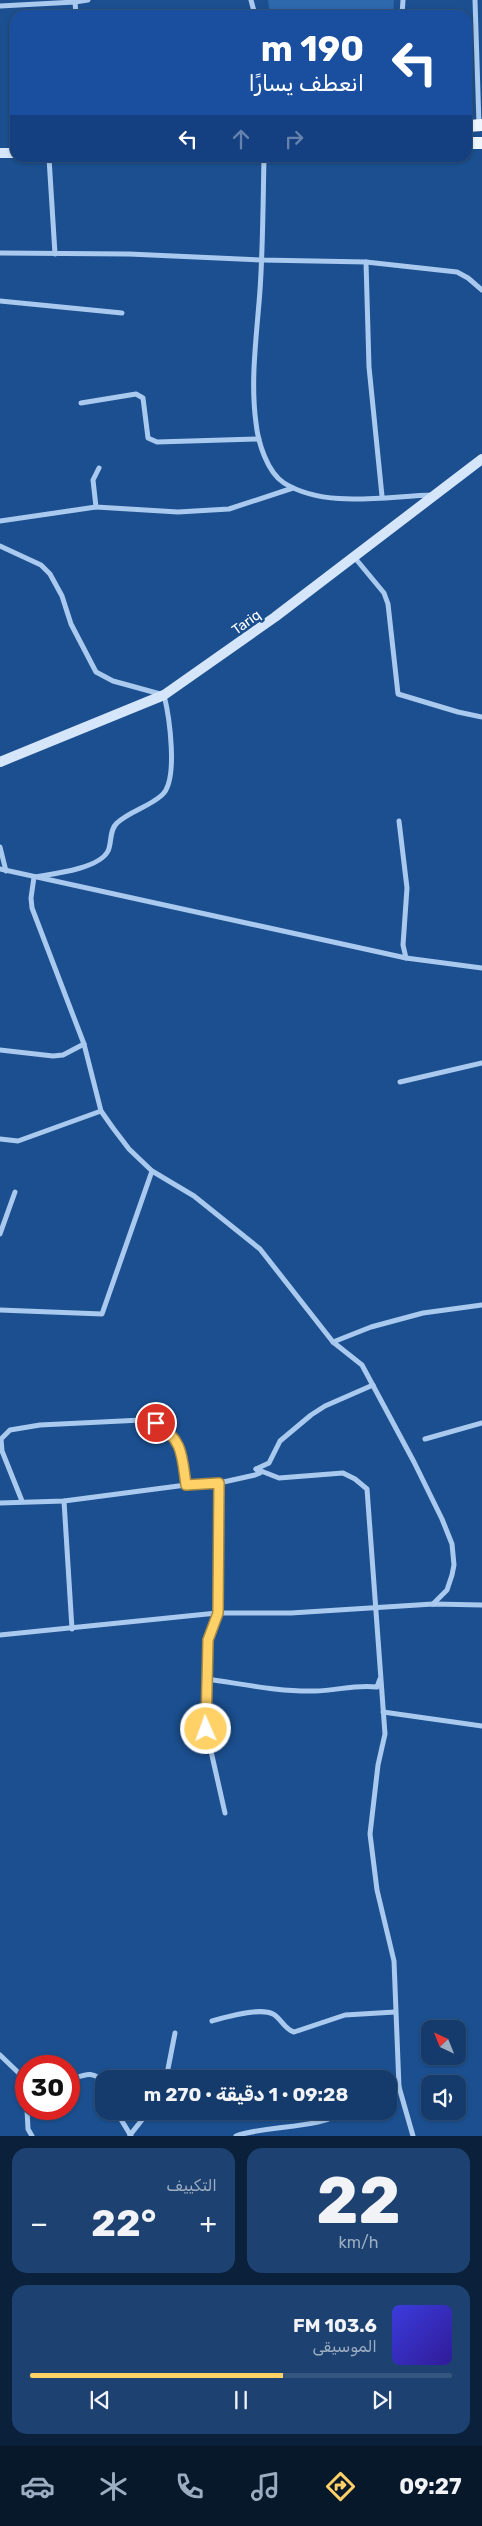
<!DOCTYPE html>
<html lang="ar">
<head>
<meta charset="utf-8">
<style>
	body { margin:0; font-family:Rubik,"Noto Sans Arabic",sans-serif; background:#1d4271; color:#f1f3f6; direction:rtl; height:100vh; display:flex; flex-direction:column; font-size:19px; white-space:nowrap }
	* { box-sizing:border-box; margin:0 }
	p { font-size:16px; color:#9dadc1 }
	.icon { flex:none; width:28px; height:28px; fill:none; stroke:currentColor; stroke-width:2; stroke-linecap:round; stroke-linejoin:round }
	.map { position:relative; height:2136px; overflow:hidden; direction:ltr }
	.side { display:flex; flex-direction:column; gap:12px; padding:12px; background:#0b203b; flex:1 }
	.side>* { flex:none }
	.top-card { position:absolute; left:10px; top:10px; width:462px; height:152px; border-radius:15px; box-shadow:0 1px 4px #0004,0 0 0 1px #33557e; direction:rtl; background:#1a4fa0; color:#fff; overflow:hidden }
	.needle { width:32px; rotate:317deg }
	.controls { position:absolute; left:421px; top:2020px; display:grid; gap:10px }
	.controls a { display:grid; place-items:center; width:45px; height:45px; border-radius:10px; background:#143b6b; box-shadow:0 1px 4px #0004,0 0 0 1px #33557e; font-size:25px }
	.speed { position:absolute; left:15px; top:2055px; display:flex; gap:10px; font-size:25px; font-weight:700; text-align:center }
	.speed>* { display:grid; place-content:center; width:65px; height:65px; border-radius:50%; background:#143b6b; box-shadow:0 1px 4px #0004,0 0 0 1px #33557e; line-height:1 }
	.speed .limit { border:8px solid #d22; background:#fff; color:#111 }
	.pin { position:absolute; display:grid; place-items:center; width:42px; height:42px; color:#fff; margin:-21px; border:2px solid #fff; border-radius:50%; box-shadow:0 1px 5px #0007 }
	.me { position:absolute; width:55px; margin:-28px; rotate:358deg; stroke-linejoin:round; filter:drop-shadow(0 0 4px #0008) }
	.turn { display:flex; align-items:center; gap:18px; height:105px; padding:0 25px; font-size:22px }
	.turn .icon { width:65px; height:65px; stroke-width:2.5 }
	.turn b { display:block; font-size:35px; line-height:42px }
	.lanes { display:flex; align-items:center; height:48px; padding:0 25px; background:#0003; justify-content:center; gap:25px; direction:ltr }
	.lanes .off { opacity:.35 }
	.big { font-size:38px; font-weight:700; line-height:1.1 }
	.side .card { flex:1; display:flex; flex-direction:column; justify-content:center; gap:8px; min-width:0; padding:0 18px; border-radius:15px; background:#1d4271 }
	.side .dial { align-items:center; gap:0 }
	.dial b { font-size:65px; line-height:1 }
	.song { display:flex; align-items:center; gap:15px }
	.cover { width:60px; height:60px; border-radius:8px; background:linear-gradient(135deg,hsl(240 70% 55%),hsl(250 70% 35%)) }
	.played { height:5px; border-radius:2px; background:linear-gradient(90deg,#ffd166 60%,#33557e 60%) }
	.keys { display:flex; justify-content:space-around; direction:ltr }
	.heat { display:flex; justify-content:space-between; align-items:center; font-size:28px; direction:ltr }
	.side .tiles { flex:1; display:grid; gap:12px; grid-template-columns:1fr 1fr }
	.card:last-child { grid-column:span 2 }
	.trip { position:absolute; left:95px; top:2070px; width:302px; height:50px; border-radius:15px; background:#143b6b; box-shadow:0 1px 4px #0004,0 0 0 1px #33557e; font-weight:700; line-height:50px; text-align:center; direction:rtl }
	.tab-bar { display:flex; height:80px; justify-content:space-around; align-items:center; background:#08182b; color:#9dadc1 }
	.tab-bar .icon { width:35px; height:35px }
	.tab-bar .on { color:#ffd166 }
	.tab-bar b { font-size:22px; color:#f1f3f6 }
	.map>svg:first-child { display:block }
	.green { fill:#2e69ad }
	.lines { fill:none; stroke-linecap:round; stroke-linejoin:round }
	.street { stroke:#a9c9ee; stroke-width:5 }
	.secondary { stroke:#d6e6fa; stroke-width:10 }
	.primary { stroke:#f0f6ff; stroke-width:12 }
	.route-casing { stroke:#a68842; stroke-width:12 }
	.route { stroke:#ffd166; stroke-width:9 }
	.labels { text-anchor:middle; stroke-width:5; stroke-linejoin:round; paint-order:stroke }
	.street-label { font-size:14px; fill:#fff; stroke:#1b4f8f }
</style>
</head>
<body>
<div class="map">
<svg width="482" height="2136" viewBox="0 0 482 2136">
	<rect width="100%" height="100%" fill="#1b4f8f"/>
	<polygon class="green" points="268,0 394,0 393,15 270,15"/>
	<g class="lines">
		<g class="street">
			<polyline points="251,0 255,15"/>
			<polyline points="475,0 479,124"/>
			<polyline points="75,2 88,0"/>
			<polyline points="0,6 75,2 76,15"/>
			<polyline points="402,15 403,0"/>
			<polyline points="49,158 55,254"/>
			<path d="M264,158C263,202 263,246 260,290C257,333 250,380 256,423C258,442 267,472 284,483C326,509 386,496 433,495"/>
			<polyline points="0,253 129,254 262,260 366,262 457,272 468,278 482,290"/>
			<polyline points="366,262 369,367 382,496"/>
			<polyline points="0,301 122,313"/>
			<polyline points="81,403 136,394 143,398 148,438 157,442 259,439"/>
			<polyline points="99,468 93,480 96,507 178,512 229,509 293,488"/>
			<polyline points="0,521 96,507"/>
			<path d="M0,546L41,565L50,574L62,596L71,624L96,672L113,681L164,695C169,715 179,780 162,795C149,807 130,811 117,823C109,830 112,843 108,851C99,869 52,874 34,877L31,898L32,908L84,1044L101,1111L113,1128L129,1149L152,1171L194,1196L260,1249L333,1342L362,1365L414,1462L442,1519L452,1544L454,1565L452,1575L447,1590L433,1604"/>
			<polyline points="355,558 384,593 388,604 398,694 458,712 482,717"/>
			<polyline points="399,821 407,888 403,945 406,958 482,968"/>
			<polyline points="0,847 6,871"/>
			<polyline points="0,869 406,958"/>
			<polyline points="0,1050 53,1056 63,1055 84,1044"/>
			<polyline points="400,1082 482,1063"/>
			<polyline points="0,1139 18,1141 101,1111"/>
			<polyline points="0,1234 15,1192"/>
			<polyline points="0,1310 102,1314 152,1171"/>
			<polyline points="333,1342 371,1327 423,1313 482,1305"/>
			<polyline points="425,1439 482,1423"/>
			<polyline points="256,1469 279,1478 343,1473 355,1479 367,1489 385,1734 378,1765 370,1834 377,1890 394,1961 399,2087 413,2136"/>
			<path d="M22,1501L2,1451L1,1439L10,1430L40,1425L142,1420C181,1428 182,1450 186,1485"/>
			<polyline points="64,1501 72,1629"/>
			<polyline points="0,1503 64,1501 186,1485 219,1483 255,1475 260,1473 256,1469 269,1463 280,1441 311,1415 325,1406 373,1385"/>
			<polyline points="0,1635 217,1613 219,1483"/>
			<polyline points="207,1679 206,1729 225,1813"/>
			<path d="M380,1679L377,1687C355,1684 336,1691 315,1691C279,1692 243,1684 207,1679C208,1656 207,1634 217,1613H291L433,1604L482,1605"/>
			<polyline points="383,1712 482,1726"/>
			<path d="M212,2021C226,2017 260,2007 273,2014C281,2018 284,2029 294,2032L345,2015L395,2012"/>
			<polyline points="0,2055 26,2080"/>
			<polyline points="166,2079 175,2033"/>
			<path d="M69,2080C84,2075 94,2069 104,2084"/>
			<polyline points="389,2087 399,2087"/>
			<polyline points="27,2109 28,2129 32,2136"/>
			<polyline points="116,2111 131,2136"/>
			<polyline points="130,2135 149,2111"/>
			<path d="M236,2136C264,2125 325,2129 343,2111"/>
		</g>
		<g class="secondary">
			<polyline points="0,153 15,153"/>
			<polyline points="0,762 164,695 275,617 482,459"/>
		</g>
		<g class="primary">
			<polyline points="468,126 482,125"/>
			<polyline points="468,143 482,143"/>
		</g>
	</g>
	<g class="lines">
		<g class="route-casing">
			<path id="route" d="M156,1423C183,1439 182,1456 186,1485L219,1483L218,1613L208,1640L206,1729"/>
		</g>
		<use href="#route" class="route"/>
	</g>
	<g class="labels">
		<g class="street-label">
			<text transform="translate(246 622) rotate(-36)" y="5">Tariq</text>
		</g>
	</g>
</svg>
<div class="controls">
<a><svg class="needle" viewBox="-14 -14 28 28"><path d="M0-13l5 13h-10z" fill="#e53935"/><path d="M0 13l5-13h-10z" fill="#9dadc1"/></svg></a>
<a><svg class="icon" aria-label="sound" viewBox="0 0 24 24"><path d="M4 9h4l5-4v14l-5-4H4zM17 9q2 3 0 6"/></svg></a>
</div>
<div class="speed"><div class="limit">30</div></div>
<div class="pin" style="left:156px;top:1423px;background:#d93025"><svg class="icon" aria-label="arrive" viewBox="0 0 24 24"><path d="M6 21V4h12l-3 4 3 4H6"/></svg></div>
<svg class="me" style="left:206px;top:1729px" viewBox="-20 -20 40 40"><circle r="17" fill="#ffd166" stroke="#fff" stroke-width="3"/><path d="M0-11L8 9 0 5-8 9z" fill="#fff"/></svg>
<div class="trip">09:28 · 1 دقيقة · 270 m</div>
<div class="top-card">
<div class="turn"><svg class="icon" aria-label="left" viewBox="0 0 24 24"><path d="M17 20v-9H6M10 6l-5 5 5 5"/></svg><div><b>190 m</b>انعطف يسارًا</div></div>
<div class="lanes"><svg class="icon" aria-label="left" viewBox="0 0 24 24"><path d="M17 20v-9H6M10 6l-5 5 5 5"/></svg><svg class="icon off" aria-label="ahead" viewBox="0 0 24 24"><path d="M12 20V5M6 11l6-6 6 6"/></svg><svg class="icon off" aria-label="right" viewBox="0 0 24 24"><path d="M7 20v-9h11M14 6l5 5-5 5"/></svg></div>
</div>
</div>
<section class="side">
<div class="tiles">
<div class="card dial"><b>22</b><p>km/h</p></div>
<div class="card"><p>التكييف</p>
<div class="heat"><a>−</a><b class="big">22°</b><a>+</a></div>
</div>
<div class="card">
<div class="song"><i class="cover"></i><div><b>103.6 FM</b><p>الموسيقى</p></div></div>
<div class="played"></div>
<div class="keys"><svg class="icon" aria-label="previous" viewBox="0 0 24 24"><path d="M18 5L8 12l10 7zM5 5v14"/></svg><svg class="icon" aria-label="pause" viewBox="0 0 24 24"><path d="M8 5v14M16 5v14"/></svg><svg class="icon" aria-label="next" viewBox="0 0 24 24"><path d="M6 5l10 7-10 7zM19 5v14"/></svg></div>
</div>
</div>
</section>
<nav class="tab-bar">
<b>09:27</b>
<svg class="icon on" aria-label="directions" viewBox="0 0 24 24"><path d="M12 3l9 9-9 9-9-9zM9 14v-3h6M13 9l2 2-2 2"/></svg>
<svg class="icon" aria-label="music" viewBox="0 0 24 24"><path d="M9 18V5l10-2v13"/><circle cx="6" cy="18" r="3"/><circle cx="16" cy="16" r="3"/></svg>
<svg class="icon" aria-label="phone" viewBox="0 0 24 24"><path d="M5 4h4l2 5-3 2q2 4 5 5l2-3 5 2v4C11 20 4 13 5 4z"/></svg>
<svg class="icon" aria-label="climate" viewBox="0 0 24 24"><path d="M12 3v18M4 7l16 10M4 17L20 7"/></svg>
<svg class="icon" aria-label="car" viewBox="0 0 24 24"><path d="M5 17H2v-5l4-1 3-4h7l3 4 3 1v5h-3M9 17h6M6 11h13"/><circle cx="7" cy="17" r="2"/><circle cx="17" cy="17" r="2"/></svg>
</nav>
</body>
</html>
